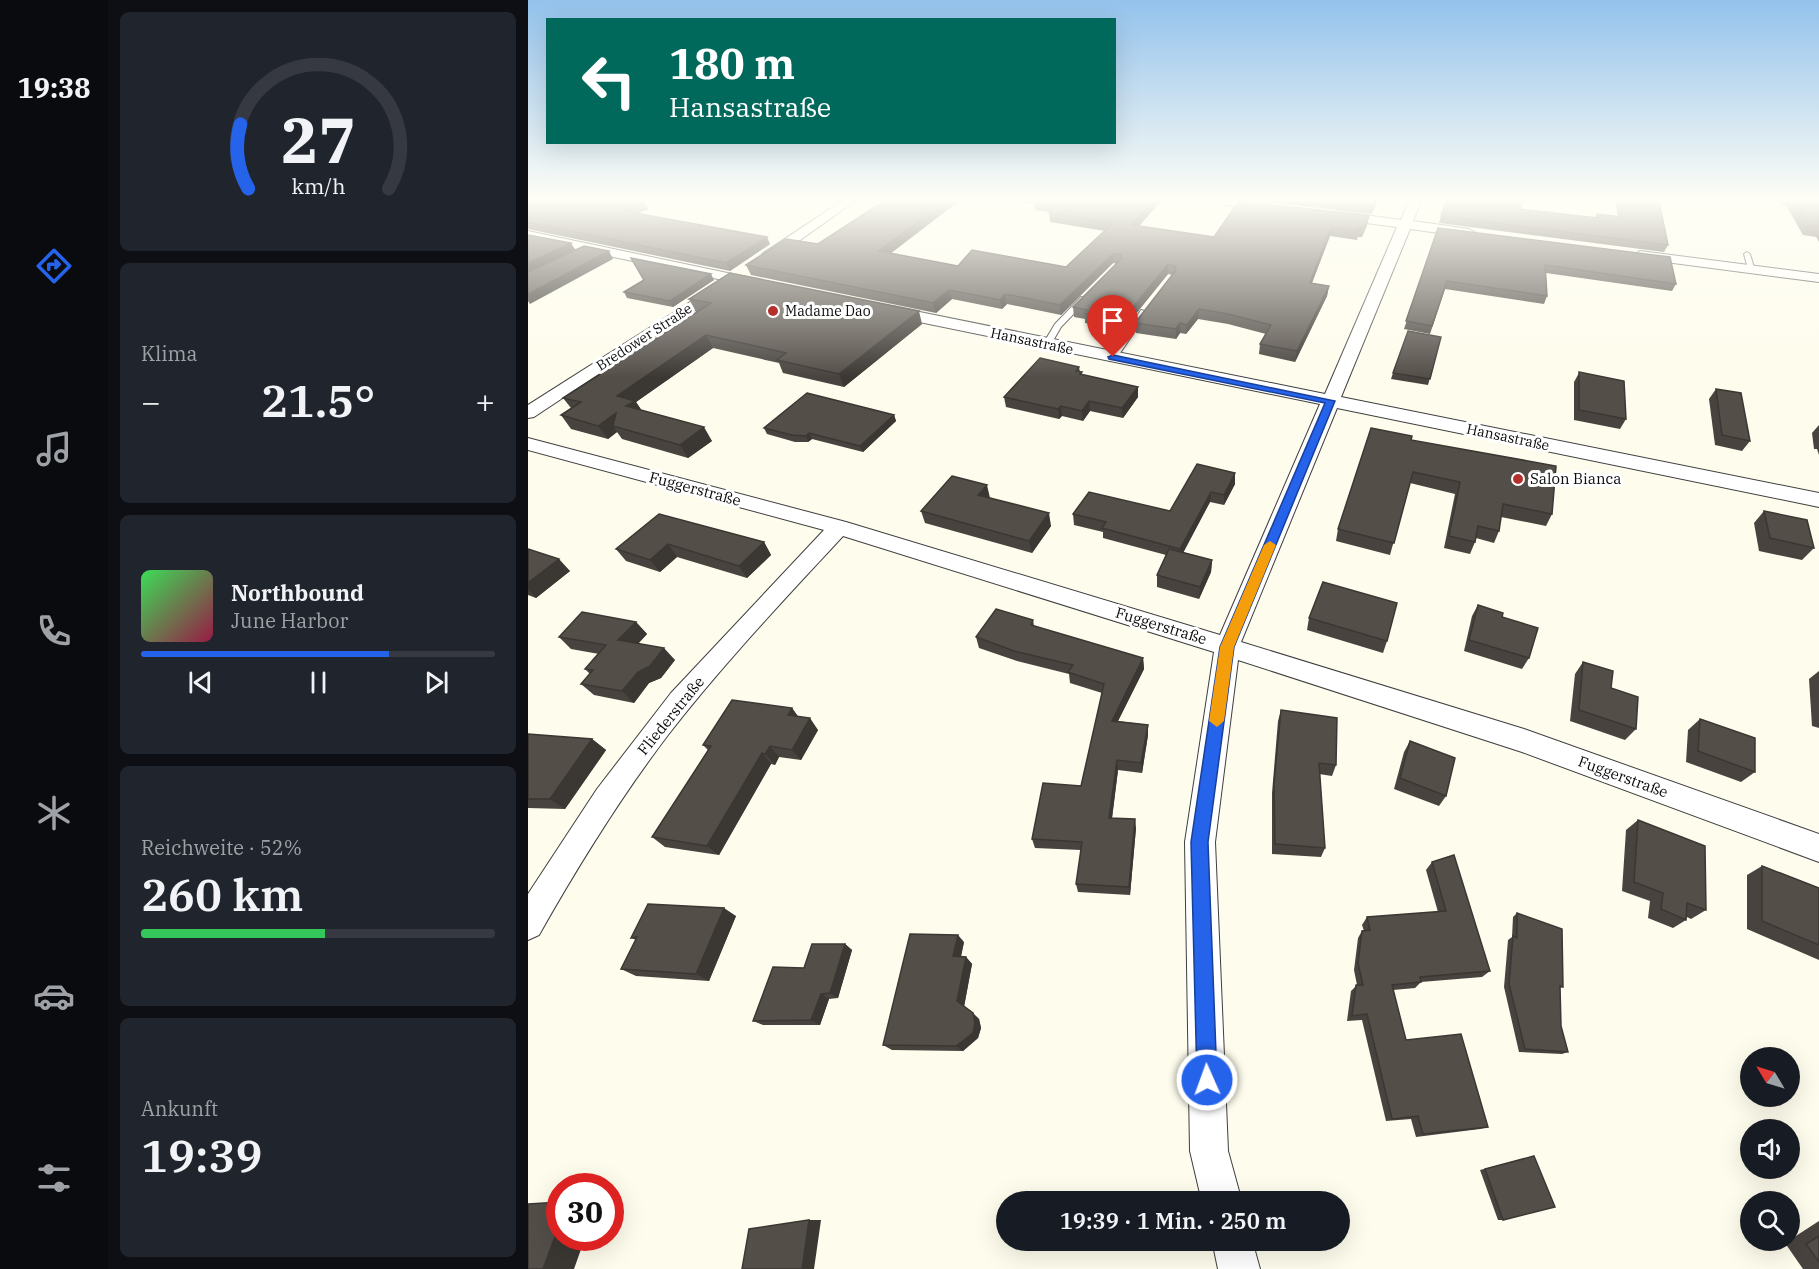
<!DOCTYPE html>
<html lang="de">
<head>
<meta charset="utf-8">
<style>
	body { margin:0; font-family:"IBM Plex Serif",serif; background:#20242c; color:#f1f3f6; height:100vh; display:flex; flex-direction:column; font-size:22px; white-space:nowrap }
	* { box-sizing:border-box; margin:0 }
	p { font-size:20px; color:#9ea1a6 }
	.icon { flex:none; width:33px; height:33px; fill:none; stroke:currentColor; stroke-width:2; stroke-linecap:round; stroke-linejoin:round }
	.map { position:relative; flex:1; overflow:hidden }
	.details { display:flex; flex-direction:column; gap:12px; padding:12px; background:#0d0f14; width:420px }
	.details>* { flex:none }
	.top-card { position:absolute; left:18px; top:18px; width:570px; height:126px; border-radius:0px; box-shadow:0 6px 24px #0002; background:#00695c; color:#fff; overflow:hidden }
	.needle { width:39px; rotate:308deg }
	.controls { position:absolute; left:1212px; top:1047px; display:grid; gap:12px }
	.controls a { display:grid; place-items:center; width:60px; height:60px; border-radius:50%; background:#171b24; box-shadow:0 6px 24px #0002; font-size:30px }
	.speed { position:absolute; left:18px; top:1173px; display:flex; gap:12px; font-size:30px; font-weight:700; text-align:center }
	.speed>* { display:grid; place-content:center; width:78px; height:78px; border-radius:50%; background:#171b24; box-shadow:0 6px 24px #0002; line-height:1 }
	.speed .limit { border:9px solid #d22; background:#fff; color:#111 }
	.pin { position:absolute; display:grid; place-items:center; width:51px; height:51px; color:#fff; margin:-62px -26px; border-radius:50% 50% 50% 0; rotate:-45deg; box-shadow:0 0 6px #0007 }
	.pin .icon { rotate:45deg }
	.me { position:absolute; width:66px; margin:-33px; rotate:358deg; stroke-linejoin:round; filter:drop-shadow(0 0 4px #0008) }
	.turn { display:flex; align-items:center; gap:21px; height:126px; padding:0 24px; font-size:27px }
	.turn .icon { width:78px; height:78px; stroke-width:2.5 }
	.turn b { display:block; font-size:42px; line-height:51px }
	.big { font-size:45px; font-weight:600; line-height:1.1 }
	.details .card { flex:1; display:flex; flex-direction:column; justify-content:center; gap:9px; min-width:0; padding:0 21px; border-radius:9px; background:#20242c }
	.details .dial { align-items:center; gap:0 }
	.dial svg { height:156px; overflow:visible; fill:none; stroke:#363941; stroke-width:7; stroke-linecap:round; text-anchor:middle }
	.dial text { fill:#f1f3f6; stroke:none }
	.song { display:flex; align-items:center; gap:18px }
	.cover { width:72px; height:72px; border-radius:9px; background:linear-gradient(135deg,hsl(130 70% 55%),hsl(340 70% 35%)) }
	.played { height:6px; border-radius:3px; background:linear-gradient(90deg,#2563eb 70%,#363941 70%) }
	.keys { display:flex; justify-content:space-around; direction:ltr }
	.heat { display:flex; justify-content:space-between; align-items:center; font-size:33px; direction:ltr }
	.charge { height:9px; border-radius:4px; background:linear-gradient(90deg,#34c759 52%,#363941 0) }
	.trip { position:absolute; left:468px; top:1191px; width:354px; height:60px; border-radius:30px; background:#171b24; box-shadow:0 6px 24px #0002; font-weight:600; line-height:60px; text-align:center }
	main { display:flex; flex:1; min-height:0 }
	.tab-bar { display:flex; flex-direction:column; width:108px; justify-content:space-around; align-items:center; background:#090b0e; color:#9ea1a6 }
	.tab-bar .icon { width:42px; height:42px }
	.tab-bar .on { color:#2563eb }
	.tab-bar b { font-size:27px; color:#f1f3f6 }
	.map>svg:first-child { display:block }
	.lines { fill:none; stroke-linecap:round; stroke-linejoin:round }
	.lane-casing { stroke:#3f3f3f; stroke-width:2 }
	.street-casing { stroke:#3f3f3f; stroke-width:2 }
	.lane { fill:#fff; fill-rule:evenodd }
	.street { fill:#fff; fill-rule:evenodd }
	.wall { fill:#48433f }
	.shaded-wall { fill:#3b3733 }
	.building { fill:#544e49; stroke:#3b3733; stroke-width:1.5 }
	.route { fill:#2563eb; stroke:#184099; stroke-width:1.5 }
	.slow { fill:#f59e0b }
	.poi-dot { fill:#b4302c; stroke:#fff; stroke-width:2 }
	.labels { text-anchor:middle; stroke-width:6; stroke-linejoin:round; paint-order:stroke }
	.far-poi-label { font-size:14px; fill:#0c0c0c; stroke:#fff; text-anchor:start }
	.far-street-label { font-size:14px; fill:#0c0c0c; stroke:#fff }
	.poi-label { font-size:15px; fill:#0c0c0c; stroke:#fff; text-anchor:start }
	.street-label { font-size:15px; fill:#0c0c0c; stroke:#fff }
</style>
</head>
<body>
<main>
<nav class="tab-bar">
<b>19:38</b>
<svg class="icon on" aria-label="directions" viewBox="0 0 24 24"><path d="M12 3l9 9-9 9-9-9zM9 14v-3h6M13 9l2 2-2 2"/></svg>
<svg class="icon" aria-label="music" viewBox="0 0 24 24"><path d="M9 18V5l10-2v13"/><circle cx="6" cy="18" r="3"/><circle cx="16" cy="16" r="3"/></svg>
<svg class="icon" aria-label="phone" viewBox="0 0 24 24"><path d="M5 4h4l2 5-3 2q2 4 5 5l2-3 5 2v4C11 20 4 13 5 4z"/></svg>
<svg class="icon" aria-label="climate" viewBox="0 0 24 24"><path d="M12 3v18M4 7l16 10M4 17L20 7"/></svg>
<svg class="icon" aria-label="car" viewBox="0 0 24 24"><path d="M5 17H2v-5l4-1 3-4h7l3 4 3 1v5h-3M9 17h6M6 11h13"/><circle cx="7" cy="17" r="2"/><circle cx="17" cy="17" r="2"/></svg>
<svg class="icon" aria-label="filters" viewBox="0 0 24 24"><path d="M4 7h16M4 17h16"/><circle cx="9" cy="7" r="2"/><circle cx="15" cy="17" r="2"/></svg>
</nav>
<section class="details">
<div class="card dial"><svg viewBox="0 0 100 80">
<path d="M14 69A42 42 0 1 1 86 69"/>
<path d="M14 69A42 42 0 0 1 10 36" stroke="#2563eb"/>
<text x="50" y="56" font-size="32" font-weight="700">27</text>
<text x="50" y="72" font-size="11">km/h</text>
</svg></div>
<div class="card"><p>Klima</p>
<div class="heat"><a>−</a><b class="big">21.5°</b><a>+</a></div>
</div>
<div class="card">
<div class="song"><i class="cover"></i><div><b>Northbound</b><p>June Harbor</p></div></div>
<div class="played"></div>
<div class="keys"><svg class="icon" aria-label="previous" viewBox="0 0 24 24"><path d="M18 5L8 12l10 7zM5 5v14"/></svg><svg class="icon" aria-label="pause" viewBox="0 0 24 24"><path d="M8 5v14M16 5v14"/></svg><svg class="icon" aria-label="next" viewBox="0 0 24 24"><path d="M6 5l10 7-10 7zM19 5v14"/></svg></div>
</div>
<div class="card"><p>Reichweite · 52%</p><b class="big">260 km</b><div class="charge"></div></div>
<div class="card"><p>Ankunft</p><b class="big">19:39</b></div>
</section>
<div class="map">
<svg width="1291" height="1269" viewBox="0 0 1291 1269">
	<rect width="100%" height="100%" fill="#fefcec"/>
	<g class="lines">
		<g class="lane-casing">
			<g id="lane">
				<polygon points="1219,252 1222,254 1227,271 1220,269 1216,254"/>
				<polygon points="553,297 560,299 533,327 522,346 516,346 515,344 527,324"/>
				<polygon points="613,310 620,312 588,359 582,359 581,357"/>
			</g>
		</g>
		<g class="street-casing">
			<g id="street">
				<polygon points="314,201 327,201 244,260 234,260 234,254"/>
				<path d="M689,201C704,199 735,197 747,207L741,211L695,205Z"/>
				<path d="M881,201H893L885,221L941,229L948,233L941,237L882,229L813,397L1291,493V507L809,408L713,642L996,729L1291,834V862L994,752L710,660L687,842L700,1151L714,1202H674L662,1151L657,842L686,652L315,536C255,601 194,665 140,735C92,798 50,866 11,935L0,940V894L69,789L143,693L296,530L0,450V438L318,522L692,635L792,404L362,316L354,311L362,306L797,394L869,227L808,219L802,215L808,211L873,220Z"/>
				<polygon points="0,231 228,279 235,283 228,287 0,239"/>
				<polygon points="1112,251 1291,274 1291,282 1107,258 1105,255"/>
				<polygon points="192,283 199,287 197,290 6,417 0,418 0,405"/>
				<polygon points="684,1240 724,1240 732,1269 690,1269"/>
			</g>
		</g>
		<use href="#lane" class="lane"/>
		<use href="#street" class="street"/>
	</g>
	<g class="wall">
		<polygon points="0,201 116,201 120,209 110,213 242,244 202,271 0,229"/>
		<polygon points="356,201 431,201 363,253 430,266 538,267 577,231 522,222 521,213 522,212 507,210 506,204 487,201 633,201 611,226 686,237 841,216 839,225 834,237 830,237 829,240 802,236 784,283 801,286 799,296 767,362 731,354 732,344 738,334 700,324 670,319 658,334 652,333 648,339 608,333 607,323 644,275 640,274 594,331 557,323 557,319 546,317 545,307 589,264 585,263 533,315 479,304 474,309 424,299 408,313 223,275 218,265 290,244"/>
		<polygon points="732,201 849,201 844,214"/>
		<polygon points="918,201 1067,218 1069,214 1090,216 1087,201 1131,201 1140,245 1136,252 911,223"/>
		<polygon points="1248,201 1291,201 1291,242 1288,237 1275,235 1259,207"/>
		<polygon points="910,228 1148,284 1144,291 1018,273 1019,296 1016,304 917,289 902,334 876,329"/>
		<polygon points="116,280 186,280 145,307 99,298 96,292"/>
		<polygon points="161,299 394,324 316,387 255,373 251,363 185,348 108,402 114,411 184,441 160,458 94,439 89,432 80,439 43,429 33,415 43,408 35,398 169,312 168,312"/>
		<polygon points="913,337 900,385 863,379 865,373"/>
		<polygon points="551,367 552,372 554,372 554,375 610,397 595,418 562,411 555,421 534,416 531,419 478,407 476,397"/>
		<polygon points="1051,373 1098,419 1092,429 1046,420 1046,382"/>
		<polygon points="1188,389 1222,441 1214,451 1187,445 1181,399"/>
		<polygon points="366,415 368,421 335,452 284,439 280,442 267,442 239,434 236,428"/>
		<polygon points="1291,425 1291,455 1289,449 1286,449 1284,433"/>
		<polygon points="883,440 1024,514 1018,526 973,517 971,531 966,543 948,538 947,542 942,554 916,548 927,494 882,483 862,555 808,541 810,529"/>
		<polygon points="707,473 707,484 696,505 682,502 655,552 684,560 683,572 671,599 629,587 629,575 638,555 575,538 575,532 546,525 545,514 642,511"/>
		<polygon points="462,498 523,526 504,553 397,523 393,511"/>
		<polygon points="1236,511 1286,548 1274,560 1231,551 1226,523"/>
		<polygon points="131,514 236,542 243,555 219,578 149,557 132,572 98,561 88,549"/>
		<polygon points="0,549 42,571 8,598 0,595"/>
		<polygon points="950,605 974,617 1001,658 994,669 936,651 944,616"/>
		<polygon points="781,618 859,641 855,653 779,630"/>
		<polygon points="505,620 506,626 615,658 616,669 590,721 620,725 620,735 614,773 590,770 584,818 608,828 602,895 550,892 548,884 553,850 507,848 504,839 553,786 574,693 542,683 541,674 489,661 451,648 448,637"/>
		<polygon points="108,622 119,634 110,644 147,660 133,678 121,683 106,703 66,695 53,684 62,674 57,669 71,654 43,649 31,637"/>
		<polygon points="1055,662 1083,688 1108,729 1097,740 1042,721 1047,674"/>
		<polygon points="1291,671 1291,728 1284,726 1281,679"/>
		<polygon points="264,708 270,717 290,730 273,760 251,757 247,765 243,764 191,855 137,847 124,837 180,750 175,745"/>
		<polygon points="753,710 808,765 804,776 791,774 797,848 793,857 744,854 744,793 750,721"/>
		<polygon points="1172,719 1227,772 1213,782 1158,762 1160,730"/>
		<polygon points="0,734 64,739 78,750 37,809 0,808"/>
		<polygon points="882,741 918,796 911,806 866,789 876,752"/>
		<polygon points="1110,820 1178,910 1163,919 1159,917 1158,920 1145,928 1120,918 1122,901 1094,891 1098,830"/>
		<polygon points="904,862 962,971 954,977 893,982 887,988 865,990 878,1040 960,1127 952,1129 888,1137 883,1119 858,1121 834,1020 819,1021 823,991 829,985 826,970 830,938 834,931 836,931 834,925 839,917 910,912 898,870"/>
		<polygon points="1234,866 1291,888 1291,960 1219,929 1219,875"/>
		<polygon points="989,913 1035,987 1032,988 1033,1026 1040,1052 1034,1054 991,1052 976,987 980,940 984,937 985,917"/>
		<polygon points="208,916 181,981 108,976 93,969 108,940 103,938"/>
		<polygon points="436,942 433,957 438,957 444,964 436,1006 451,1019 453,1028 450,1038 435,1051 364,1050 355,1045"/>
		<polygon points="317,944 324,950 310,998 301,999 292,1025 235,1025 225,1021 276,968"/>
		<polygon points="1006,1156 975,1220 970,1220 952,1170"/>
		<polygon points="1291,1221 1291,1269 1275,1269 1257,1243"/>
	</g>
	<g class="shaded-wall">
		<polygon points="116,201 120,209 100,218 96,211"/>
		<polygon points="417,201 431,201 354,260 351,251"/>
		<polygon points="625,201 633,201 604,234 604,225"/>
		<polygon points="848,201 849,201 844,214 845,207"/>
		<polygon points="841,216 839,225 834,237 836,228"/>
		<polygon points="803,227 802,236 780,293 782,283"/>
		<polygon points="239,237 242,244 202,271 198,263"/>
		<polygon points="43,243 48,251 0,274 0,263"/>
		<polygon points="81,251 85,259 2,304 0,301 0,294"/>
		<polygon points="585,254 585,263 533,315 532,305"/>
		<polygon points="640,264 640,274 594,331 594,321"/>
		<polygon points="183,274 186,280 145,307 142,301"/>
		<polygon points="801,286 799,296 767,362 769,351"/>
		<polygon points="421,290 424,299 408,313 405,303"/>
		<polygon points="477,294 479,304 474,309 472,300"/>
		<polygon points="671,309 670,319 658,334 659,325"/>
		<polygon points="391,311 394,324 316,387 311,374"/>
		<polygon points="652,323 652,333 648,339 648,329"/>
		<polygon points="178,335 185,348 108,402 116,414 107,420 89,396"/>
		<polygon points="610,387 610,397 595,418 594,408"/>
		<polygon points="561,401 562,411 555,421 554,411"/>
		<polygon points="533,406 534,416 531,419 530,409"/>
		<polygon points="88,413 85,426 89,432 80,439 70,426"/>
		<polygon points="366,415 368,421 335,452 332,446"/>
		<polygon points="176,427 184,441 160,458 152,445"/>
		<polygon points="281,433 284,439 280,442 278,436"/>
		<polygon points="707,473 707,484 696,505 696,495"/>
		<polygon points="459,485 462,498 454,508 450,495"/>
		<polygon points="683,492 682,502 652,559 652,549"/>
		<polygon points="521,513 523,526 504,553 501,541"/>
		<polygon points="236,542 243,555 219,578 211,566"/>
		<polygon points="140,544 149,557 132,572 122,560"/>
		<polygon points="31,559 42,571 8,598 0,590 0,583"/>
		<polygon points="684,560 683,572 671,599 672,587"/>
		<polygon points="108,622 119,634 102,652 90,640"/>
		<polygon points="136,648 147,660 133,678 121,683 106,703 94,691 110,672"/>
		<polygon points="615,658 616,669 585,731 584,721"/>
		<polygon points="264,708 272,719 260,715"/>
		<polygon points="282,718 290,730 273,760 264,750"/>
		<polygon points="620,725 620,735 614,773 613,763"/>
		<polygon points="64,739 78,750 37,809 22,799"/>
		<polygon points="242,746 251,757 247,765 237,754"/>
		<polygon points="234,753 243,764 191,855 179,846"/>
		<polygon points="589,760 590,770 583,826 581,818"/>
		<polygon points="607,819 608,828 602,895 601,887"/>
		<polygon points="196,908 208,916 181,981 168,974"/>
		<polygon points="430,935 436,942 431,964 425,956"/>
		<polygon points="317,944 324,950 310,998 302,993"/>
		<polygon points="438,957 444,964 436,1007 429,1001"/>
		<polygon points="293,994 301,999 292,1025 283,1020"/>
		<polygon points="445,1013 451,1019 453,1028 450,1038 435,1051 428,1046"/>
		<polygon points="281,1220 293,1220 286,1269 274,1269"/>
		<polygon points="32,1223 32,1238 57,1238 46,1269 15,1269"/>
	</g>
	<g class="building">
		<polygon points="0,201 116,201 96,211 239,237 198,263 0,222"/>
		<polygon points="356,201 417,201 351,251 430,266 444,250 538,267 585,223 521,213 530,204 506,201 625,201 604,225 686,237 711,201 841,216 836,228 832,227 830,231 803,227 782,283 801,286 769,351 732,344 743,325 700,314 671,309 659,325 652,323 648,329 607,323 648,270 647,266 640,264 594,321 556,313 559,310 545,307 594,258 593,254 585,254 532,305 477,294 472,300 421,290 405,303 218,265 258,239 290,244"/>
		<polygon points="793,201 848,201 845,207"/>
		<polygon points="918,201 994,201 992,209 1070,218 1069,214 1094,217 1091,201 1131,201 1140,245 913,216"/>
		<polygon points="1267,201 1291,201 1291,227 1281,226"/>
		<polygon points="910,228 1142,257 1148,284 1017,265 1019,296 919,281 904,326 878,321"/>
		<polygon points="0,235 43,243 0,263"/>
		<polygon points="56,246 81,251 0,294 0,272"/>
		<polygon points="103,258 183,274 142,301 96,292 116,280"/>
		<polygon points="202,273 391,311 311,374 249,360 258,353 178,335 89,396 107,401 98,406 176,427 152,445 85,426 88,413 70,426 33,415 53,402 35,398 183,303 161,299"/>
		<polygon points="880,331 913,337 902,379 865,373"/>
		<polygon points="512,358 551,367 548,371 554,372 552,374 610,387 594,408 561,401 554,411 533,406 530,409 476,397"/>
		<polygon points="1051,372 1096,381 1098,419 1051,410"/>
		<polygon points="1188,389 1213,393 1222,441 1194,435"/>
		<polygon points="279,393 366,415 332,446 281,433 278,436 264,435 236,428"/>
		<polygon points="843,428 884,436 883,440 1028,466 1024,514 975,504 971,531 950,526 947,542 921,536 932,482 885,472 866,543 810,529"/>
		<polygon points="669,464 707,473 696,495 683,492 652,549 574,528 578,522 545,514 561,492 642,511"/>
		<polygon points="424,476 459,485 450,495 521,513 501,541 393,511"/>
		<polygon points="1236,511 1279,520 1286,548 1242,538"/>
		<polygon points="131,514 236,542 211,566 140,544 122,560 88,549"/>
		<polygon points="0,549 31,559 0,583"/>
		<polygon points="641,549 684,560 672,587 629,575"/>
		<polygon points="795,582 869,603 859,641 781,618"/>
		<polygon points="950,605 975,613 974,617 1010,628 1001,658 941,640"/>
		<polygon points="468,609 505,620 503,625 615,658 584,721 620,725 613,763 589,760 581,818 607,819 601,887 548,884 554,842 504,839 515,783 553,786 576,684 540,672 545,665 486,651 448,637"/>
		<polygon points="54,612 108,622 90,640 136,648 122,666 110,672 94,691 53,684 65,670 57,669 78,645 31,637"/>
		<polygon points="1055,662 1085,671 1083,688 1110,697 1108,729 1051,710"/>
		<polygon points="204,700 264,708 260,715 282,718 264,750 242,746 237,754 234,753 179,846 124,837 183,746 175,745"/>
		<polygon points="753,710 809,718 808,765 791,763 797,848 747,844 746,783"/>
		<polygon points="1172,719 1227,738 1227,772 1170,751"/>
		<polygon points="0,734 64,739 22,799 0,799"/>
		<polygon points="882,741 927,758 918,796 872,778"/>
		<polygon points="1110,820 1177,846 1178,910 1159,903 1158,920 1133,909 1135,893 1106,882"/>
		<polygon points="926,855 962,971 892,977 893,982 864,985 878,1040 933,1034 960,1127 895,1134 890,1116 864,1119 839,1014 824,1016 828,985 835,985 830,963 834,931 842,930 839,917 918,911 904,862"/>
		<polygon points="1234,866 1291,888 1291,945 1234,921"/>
		<polygon points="120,904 196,908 168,974 93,969 109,937 103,938"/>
		<polygon points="989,913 1034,929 1035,987 1032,986 1033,1026 1040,1052 997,1049 981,984 985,936 989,938"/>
		<polygon points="382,934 430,935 425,956 438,957 429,1001 445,1013 447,1023 445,1033 428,1046 355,1045"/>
		<polygon points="284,944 317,944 302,993 293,994 283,1020 225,1021 245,967 276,968"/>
		<polygon points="1006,1156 1027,1207 975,1220 957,1169"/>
		<polygon points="32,1202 32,1223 15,1269 0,1269 0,1204"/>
		<polygon points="281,1220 274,1269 214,1269 221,1229"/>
		<polygon points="1291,1236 1291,1262 1278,1244"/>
	</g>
	<linearGradient id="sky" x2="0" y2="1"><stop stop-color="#93c2ec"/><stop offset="0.53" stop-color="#fffef6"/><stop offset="1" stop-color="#fffef6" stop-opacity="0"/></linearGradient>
	<rect width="1291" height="378" fill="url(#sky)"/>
	<polygon class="route" points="585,355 807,401 706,647 680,842 689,1080 686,1087 679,1090 672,1087 669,1080 663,842 692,647 797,403 581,359 580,357"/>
	<polygon class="slow" points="742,541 748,545 706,647 696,721 689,727 681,721 692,647 736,545"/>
	<g class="poi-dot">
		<circle cx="245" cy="311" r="6"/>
		<circle cx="990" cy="479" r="6"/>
	</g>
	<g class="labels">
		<g class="far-poi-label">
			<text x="257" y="316">Madame Dao</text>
		</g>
		<g class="far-street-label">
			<text transform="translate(116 337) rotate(-33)" y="5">Bredower Straße</text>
			<text transform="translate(504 341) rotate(12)" y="5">Hansastraße</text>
			<text transform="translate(980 437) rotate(12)" y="5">Hansastraße</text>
		</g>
		<g class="poi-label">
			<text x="1002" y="484">Salon Bianca</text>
		</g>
		<g class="street-label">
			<text transform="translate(167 489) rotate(15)" y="5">Fuggerstraße</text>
			<text transform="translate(633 626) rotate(17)" y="5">Fuggerstraße</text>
			<text transform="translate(143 716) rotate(-51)" y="5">Fliederstraße</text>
			<text transform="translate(1095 777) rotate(20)" y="5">Fuggerstraße</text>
		</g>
	</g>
</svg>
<div class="controls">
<a><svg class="needle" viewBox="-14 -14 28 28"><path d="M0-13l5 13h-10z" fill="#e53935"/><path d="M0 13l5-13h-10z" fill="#9ea1a6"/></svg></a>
<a><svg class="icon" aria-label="sound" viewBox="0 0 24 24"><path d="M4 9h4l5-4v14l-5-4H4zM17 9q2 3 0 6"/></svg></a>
<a><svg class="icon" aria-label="search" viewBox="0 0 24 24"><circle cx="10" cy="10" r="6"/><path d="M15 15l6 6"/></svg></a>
</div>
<div class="speed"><div class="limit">30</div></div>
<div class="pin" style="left:585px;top:357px;background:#d93025"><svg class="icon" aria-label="arrive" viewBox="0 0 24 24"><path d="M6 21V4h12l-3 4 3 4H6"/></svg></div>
<svg class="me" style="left:679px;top:1080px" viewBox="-20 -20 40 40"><circle r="17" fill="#2563eb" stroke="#fff" stroke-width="3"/><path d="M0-11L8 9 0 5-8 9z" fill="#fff"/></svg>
<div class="trip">19:39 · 1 Min. · 250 m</div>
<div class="top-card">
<div class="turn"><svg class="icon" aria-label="left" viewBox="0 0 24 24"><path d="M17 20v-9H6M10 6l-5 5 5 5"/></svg><div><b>180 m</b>Hansastraße</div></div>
</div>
</div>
</main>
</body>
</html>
